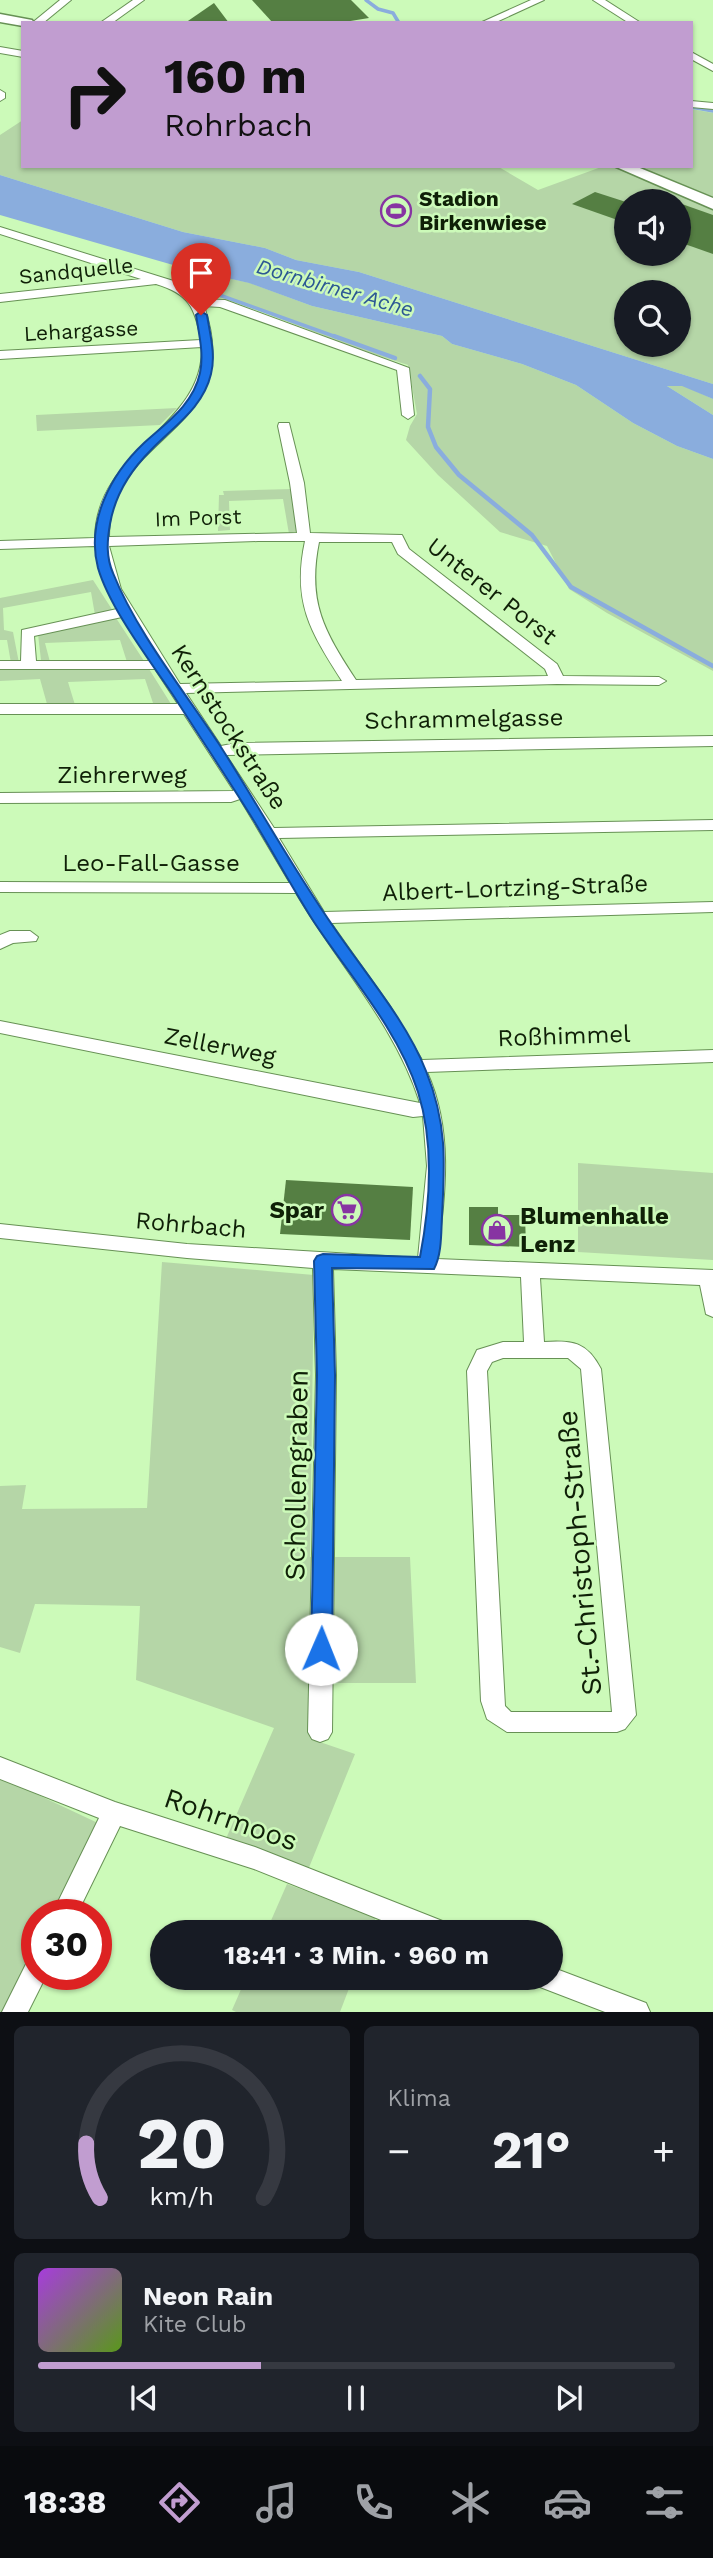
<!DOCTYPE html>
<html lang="de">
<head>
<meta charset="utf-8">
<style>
	body { margin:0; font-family:"Work Sans",sans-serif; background:#20242c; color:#f1f3f6; height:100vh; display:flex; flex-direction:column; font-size:26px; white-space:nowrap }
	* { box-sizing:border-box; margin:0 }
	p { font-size:23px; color:#9ea1a6 }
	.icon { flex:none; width:38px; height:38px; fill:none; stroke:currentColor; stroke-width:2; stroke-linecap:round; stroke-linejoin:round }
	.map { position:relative; height:2012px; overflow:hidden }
	.drawer { display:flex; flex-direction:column; gap:14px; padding:14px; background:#0d0f14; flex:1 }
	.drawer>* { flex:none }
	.guide { position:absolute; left:21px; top:21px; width:672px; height:147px; border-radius:0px; box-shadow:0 2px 5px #0004; background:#c19dd0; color:#111; overflow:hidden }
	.controls { position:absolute; left:614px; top:189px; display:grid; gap:14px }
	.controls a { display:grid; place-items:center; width:77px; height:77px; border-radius:50%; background:#171b24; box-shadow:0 2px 5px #0004; font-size:35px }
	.speed { position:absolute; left:21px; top:1899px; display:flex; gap:14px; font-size:35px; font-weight:700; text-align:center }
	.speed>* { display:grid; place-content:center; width:91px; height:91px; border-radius:50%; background:#171b24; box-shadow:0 2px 5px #0004; line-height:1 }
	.speed .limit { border:10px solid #d22; background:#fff; color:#111 }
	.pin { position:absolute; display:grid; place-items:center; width:60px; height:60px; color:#fff; margin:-72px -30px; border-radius:50% 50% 50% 0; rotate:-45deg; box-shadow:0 0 7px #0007 }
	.pin .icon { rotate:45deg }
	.me { position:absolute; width:77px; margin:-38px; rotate:1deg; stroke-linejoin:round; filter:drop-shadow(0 0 5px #0008) }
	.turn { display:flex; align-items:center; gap:24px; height:147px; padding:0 28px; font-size:32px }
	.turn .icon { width:91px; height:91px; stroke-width:2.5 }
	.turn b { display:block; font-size:49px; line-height:60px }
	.big { font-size:52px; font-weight:700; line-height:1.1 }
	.drawer .card { flex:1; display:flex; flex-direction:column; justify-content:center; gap:10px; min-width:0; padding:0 24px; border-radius:10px; background:#20242c }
	.drawer .dial { align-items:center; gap:0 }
	.dial svg { height:182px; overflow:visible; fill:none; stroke:#363941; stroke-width:7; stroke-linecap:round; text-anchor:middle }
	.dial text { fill:#f1f3f6; stroke:none }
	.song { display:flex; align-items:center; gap:21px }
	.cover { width:84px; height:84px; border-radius:10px; background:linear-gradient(135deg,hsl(280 70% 55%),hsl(90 70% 35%)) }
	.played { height:7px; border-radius:4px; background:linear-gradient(90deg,#c19dd0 35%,#363941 35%) }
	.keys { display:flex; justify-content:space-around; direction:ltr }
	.heat { display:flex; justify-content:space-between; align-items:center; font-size:38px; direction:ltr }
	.drawer .tiles { flex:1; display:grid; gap:14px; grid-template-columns:1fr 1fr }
	.card:last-child { grid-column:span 2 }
	.trip { position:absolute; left:150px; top:1920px; width:413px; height:70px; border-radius:35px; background:#171b24; box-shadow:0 2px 5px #0004; font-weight:700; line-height:70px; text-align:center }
	.tabs { display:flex; height:112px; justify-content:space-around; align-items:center; background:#090b0e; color:#9ea1a6 }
	.tabs .icon { width:49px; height:49px }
	.tabs .active { color:#c19dd0 }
	.tabs b { font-size:32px; color:#f1f3f6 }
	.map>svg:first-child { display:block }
	.green { fill:#b5d6a7; fill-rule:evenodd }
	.water { fill:#8aaddd }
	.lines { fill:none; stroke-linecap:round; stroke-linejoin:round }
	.stream-far1 { stroke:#8aaddd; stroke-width:3.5 }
	.stream { stroke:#8aaddd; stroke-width:4.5 }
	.building { fill:#557f43 }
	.minor-casing { stroke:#679155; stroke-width:2 }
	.secondary-casing { stroke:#679155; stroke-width:3 }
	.minor { fill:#fff; fill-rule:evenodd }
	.secondary { fill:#fff; fill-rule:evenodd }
	.route { fill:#1a73e8; stroke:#114b97; stroke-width:2 }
	.labels { text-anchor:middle; stroke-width:5; stroke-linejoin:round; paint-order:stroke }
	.far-poi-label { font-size:21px; font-weight:bold; fill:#0f2007; stroke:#ccfab9; text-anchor:start }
	.far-street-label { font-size:21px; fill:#0f2007; stroke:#ccfab9 }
	.far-water-label { font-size:21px; font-style:italic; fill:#2c5894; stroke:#ccfab9 }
	.street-label { font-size:24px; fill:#0f2007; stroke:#ccfab9 }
	.poi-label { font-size:24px; font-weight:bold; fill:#0f2007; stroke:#ccfab9; text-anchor:end }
	.near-street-label { font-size:28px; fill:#0f2007; stroke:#ccfab9 }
</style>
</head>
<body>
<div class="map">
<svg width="713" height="2012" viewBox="0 0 713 2012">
	<rect width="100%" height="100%" fill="#ccfab9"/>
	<g class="green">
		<path d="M691,109L713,113V384L359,272L296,260L265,248L183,232L0,175V135L23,120V166H497L538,190L604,166H691ZM626,201H679V254H626ZM626,292H679V345H626Z"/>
		<polygon points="187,269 250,283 312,306 442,336 452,344 522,364 576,385 633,423 677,446 713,459 713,671 607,613 569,589 547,546 500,532 438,475 406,440 410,426 417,414 408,365 358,349 231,300 205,295 178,279"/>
		<polygon points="682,385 713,399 713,415 667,386"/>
		<polygon points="177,408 160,425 37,431 36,415"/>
		<polygon points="292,489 298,531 289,534 283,499 229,501 230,530 218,531 219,495 224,495 223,491"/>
		<polygon points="93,580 113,611 95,615 91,592 3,608 4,630 13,632 19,663 11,663 7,640 0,640 0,598"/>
		<polygon points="116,618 144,661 127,662 120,640 45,643 50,662 41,660 38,634"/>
		<polygon points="149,669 171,704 153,703 145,679 68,682 75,705 47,704 40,679 0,681 0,670"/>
		<polygon points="578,1163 713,1173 713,1260 578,1252"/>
		<polygon points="162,1262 314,1275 310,1557 410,1557 416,1683 316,1683 314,1740 355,1754 308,1870 225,1841 274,1728 136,1680 140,1606 35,1604 20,1653 0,1647 0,1486 26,1485 22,1509 147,1508"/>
		<polygon points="0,1777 100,1824 55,1914 37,1914 37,1951 5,2012 0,2012"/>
		<polygon points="287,1884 376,1917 370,1932 266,1932"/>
		<polygon points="246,1978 353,1978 340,2012 236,2012 232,2010"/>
	</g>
	<polygon class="water" points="0,175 183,232 265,248 296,260 359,272 713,384 713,399 682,386 667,386 713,415 713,459 677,446 633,423 576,385 522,364 452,344 442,336 312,306 249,283 187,269 0,215"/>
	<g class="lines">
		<g class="stream-far1">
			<polyline points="366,0 378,9 393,13 399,23"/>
			<polyline points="691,107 713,111"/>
			<polyline points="175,279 339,338"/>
		</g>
		<g class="stream">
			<polyline points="334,336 395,358"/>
			<polyline points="420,376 430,389 428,427 436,447 459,475 532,535 571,587 713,666"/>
		</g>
	</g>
	<g class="building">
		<polygon points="252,0 351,0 369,18 338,23 273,23"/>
		<polygon points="214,3 229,23 185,23"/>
		<polygon points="595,192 626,202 626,223 572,204"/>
		<polygon points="679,203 713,215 713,254 679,242"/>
		<polygon points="286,1180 413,1187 410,1240 280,1234"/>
		<polygon points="469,1207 498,1207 498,1215 525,1215 526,1247 469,1245"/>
	</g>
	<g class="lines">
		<g class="minor-casing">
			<g id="minor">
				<polygon points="60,0 71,0 43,23 32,23"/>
				<polygon points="133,0 144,0 112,23 100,23"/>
				<polygon points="531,0 544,0 494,23 480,23"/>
				<polygon points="593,0 605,0 641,23 629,23"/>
				<polygon points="0,47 23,51 23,57 0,53"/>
				<polygon points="691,52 713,64 713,71 691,59"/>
				<polygon points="0,90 5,93 5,98 0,101"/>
				<polygon points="691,101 713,103 713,109 691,107"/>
				<path d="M0,227L180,283L200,299L225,300L409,368L414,415L408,419L402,415L397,370L220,307L204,306C248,434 109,431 109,537L297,533L290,483L278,426L279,423H289L304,483L310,533L402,535L409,549L557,664L563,676L659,677L666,681L659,685L557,684L186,693L221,746L236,743L713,736V746L226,755L274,828L713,820V830L279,838L324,912L713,902V912L331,923L390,1006L422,1060L713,1050V1062L427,1072C454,1132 445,1195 437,1259L713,1270V1317L706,1314L700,1285L540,1278L544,1342C573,1340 587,1342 601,1369L636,1715L625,1729L617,1732H507L487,1719L481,1701L467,1371L477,1350L503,1342H524L521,1277L333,1269L336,1375L332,1732L328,1739L320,1742L312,1739L308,1732L316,1375L313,1268L187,1258L0,1238V1224L187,1244L418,1258L427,1166L423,1116L413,1117L0,1033V1021L420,1103C395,1024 337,963 296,893L0,892V882L290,883L240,799L231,802L0,803V793L234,791L184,714H0V704H178L155,669H0V661H21L22,630L117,609L99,568L95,546L0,549V541L95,538C96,449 204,428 202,347L0,359V351L201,340C195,307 189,294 156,284L0,302V294L141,279L0,234ZM258,541H305C292,602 310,631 342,681L180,684L121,589L109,546ZM319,542H392L398,554L545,669L548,676L356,680C324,631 307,602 319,542ZM122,617L150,661H36L34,636ZM503,1358H568L581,1369L612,1712H511L505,1706L487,1371L492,1362Z"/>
				<polygon points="10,931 30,931 38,937 36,941 13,943 0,949 0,935"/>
				<polygon points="0,1757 115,1802 255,1847 450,1924 453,1932 411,1932 254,1869 120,1826 77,1914 52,1914 99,1818 0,1779"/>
				<polygon points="37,1957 37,1974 47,1974 28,2012 2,2012 28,1960"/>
				<polygon points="551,1967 646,2003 650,2012 605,2012 540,1987 537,1978 551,1978"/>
			</g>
		</g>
		<g class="secondary-casing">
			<g id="secondary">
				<polygon points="0,14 32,20 34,23 23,23 23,26 0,22"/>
				<polygon points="614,166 635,166 713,198 713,209"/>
			</g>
		</g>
		<use href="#minor" class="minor"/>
		<use href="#secondary" class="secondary"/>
	</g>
	<path class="route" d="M201,311L207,315C210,334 216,355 211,374C203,408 174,426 151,450C130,471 115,495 110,524C107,541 106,557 113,573C136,631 184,691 219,744C258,805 293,869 335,929C365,973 407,1022 426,1071C447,1123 445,1162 442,1216C441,1233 442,1254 434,1269L332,1268L335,1375L332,1649L329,1656L321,1658L314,1656L311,1649L317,1375L314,1261L317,1256L323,1254L420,1257C430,1205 434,1143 418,1092C398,1030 350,976 314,922C293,889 274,854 254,821C228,779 201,739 175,698C151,662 110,609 98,568C86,522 110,475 144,443C166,423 193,405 200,373C204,354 199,334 196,315Z"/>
	<defs>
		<g id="stadium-ring" transform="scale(1.575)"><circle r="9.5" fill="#ccfab9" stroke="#8734a2" stroke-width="1.5"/><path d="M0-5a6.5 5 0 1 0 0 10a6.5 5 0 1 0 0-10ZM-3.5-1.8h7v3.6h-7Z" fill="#8734a2"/></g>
		<g id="supermarket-ring" transform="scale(1.575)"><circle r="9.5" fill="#ccfab9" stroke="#8734a2" stroke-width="1.5"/><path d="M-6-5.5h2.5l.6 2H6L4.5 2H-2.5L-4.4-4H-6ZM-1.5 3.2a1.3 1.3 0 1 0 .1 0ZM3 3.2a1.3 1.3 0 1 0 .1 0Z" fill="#8734a2"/></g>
		<g id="shop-ring" transform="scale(1.575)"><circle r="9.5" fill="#ccfab9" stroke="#8734a2" stroke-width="1.5"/><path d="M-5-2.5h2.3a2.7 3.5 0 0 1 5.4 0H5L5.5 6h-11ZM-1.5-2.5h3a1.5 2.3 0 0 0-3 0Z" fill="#8734a2"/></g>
	</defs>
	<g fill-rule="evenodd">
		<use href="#stadium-ring" x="396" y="211"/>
		<use href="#supermarket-ring" x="347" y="1210"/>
		<use href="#shop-ring" x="497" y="1230"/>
	</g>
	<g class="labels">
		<g class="far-poi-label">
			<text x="419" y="206">Stadion<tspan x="419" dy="24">Birkenwiese</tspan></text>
		</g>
		<g class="far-street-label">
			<text transform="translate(76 271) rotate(-6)" y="7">Sandquelle</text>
			<text transform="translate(81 331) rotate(-3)" y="7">Lehargasse</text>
			<text transform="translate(198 518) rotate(-2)" y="7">Im Porst</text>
		</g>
		<g class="far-water-label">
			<text transform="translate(335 288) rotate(16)" y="7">Dornbirner Ache</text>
		</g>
		<g class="street-label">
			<text transform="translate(492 591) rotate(38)" y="8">Unterer Porst</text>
			<text transform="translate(464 719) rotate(-1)" y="8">Schrammelgasse</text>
			<text transform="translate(229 727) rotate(57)" y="8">Kernstockstraße</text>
			<text x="122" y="783">Ziehrerweg</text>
			<text x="151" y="871">Leo-Fall-Gasse</text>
			<text transform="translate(515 888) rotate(-2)" y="8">Albert-Lortzing-Straße</text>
			<text transform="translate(564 1036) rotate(-2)" y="8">Roßhimmel</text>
			<text transform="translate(220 1046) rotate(11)" y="8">Zellerweg</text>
			<text transform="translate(191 1225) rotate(5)" y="8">Rohrbach</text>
		</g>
		<g class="poi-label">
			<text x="324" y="1218">Spar</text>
			<text x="520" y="1224" text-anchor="start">Blumenhalle<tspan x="520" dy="28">Lenz</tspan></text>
		</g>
		<g class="near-street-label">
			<text transform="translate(296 1475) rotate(-89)" y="10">Schollengraben</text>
			<text transform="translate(579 1553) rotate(-95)" y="10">St.-Christoph-Straße</text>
			<text transform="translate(231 1819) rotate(19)" y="10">Rohrmoos</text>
		</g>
	</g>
</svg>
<div class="controls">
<a><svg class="icon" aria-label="sound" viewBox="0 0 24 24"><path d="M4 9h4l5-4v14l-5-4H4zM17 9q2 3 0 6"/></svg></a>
<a><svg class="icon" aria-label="search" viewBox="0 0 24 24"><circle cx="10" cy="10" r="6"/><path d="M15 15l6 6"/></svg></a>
</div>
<div class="speed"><div class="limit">30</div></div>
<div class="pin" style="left:201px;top:315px;background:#d93025"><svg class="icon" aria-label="arrive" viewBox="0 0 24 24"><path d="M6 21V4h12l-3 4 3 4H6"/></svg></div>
<svg class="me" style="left:321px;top:1649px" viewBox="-20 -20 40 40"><circle r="19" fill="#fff"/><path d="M0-13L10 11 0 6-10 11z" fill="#1a73e8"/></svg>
<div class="trip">18:41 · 3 Min. · 960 m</div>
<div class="guide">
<div class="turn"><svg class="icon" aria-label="right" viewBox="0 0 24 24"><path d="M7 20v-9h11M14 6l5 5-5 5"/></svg><div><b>160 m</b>Rohrbach</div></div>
</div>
</div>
<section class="drawer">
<div class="tiles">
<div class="card dial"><svg viewBox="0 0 100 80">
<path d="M14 69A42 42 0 1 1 86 69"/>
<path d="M14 69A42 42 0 0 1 8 45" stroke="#c19dd0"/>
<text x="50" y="56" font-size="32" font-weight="700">20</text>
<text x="50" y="72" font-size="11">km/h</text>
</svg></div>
<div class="card"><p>Klima</p>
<div class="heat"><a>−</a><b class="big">21°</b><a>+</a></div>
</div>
<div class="card">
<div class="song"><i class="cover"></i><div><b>Neon Rain</b><p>Kite Club</p></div></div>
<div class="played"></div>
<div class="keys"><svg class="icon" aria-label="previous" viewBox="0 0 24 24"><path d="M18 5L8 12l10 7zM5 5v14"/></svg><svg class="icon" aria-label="pause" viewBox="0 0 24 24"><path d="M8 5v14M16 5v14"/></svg><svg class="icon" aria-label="next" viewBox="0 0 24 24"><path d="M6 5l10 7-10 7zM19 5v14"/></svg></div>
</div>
</div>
</section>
<nav class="tabs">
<b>18:38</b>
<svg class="icon active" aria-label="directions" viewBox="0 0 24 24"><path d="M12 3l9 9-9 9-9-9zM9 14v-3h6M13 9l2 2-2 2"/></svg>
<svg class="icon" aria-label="music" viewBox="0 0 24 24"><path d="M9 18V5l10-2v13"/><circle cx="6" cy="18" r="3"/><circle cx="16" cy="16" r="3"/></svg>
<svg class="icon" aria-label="phone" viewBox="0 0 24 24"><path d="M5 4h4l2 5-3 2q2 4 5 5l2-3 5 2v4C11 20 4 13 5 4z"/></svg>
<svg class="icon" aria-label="climate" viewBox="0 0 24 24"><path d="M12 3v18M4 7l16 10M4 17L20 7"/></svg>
<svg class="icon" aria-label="car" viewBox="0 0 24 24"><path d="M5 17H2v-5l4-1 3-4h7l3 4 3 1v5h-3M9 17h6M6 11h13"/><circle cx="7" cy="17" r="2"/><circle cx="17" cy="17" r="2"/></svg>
<svg class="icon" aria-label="filters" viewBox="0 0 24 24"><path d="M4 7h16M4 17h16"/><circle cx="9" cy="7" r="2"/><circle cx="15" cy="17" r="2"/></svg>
</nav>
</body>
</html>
